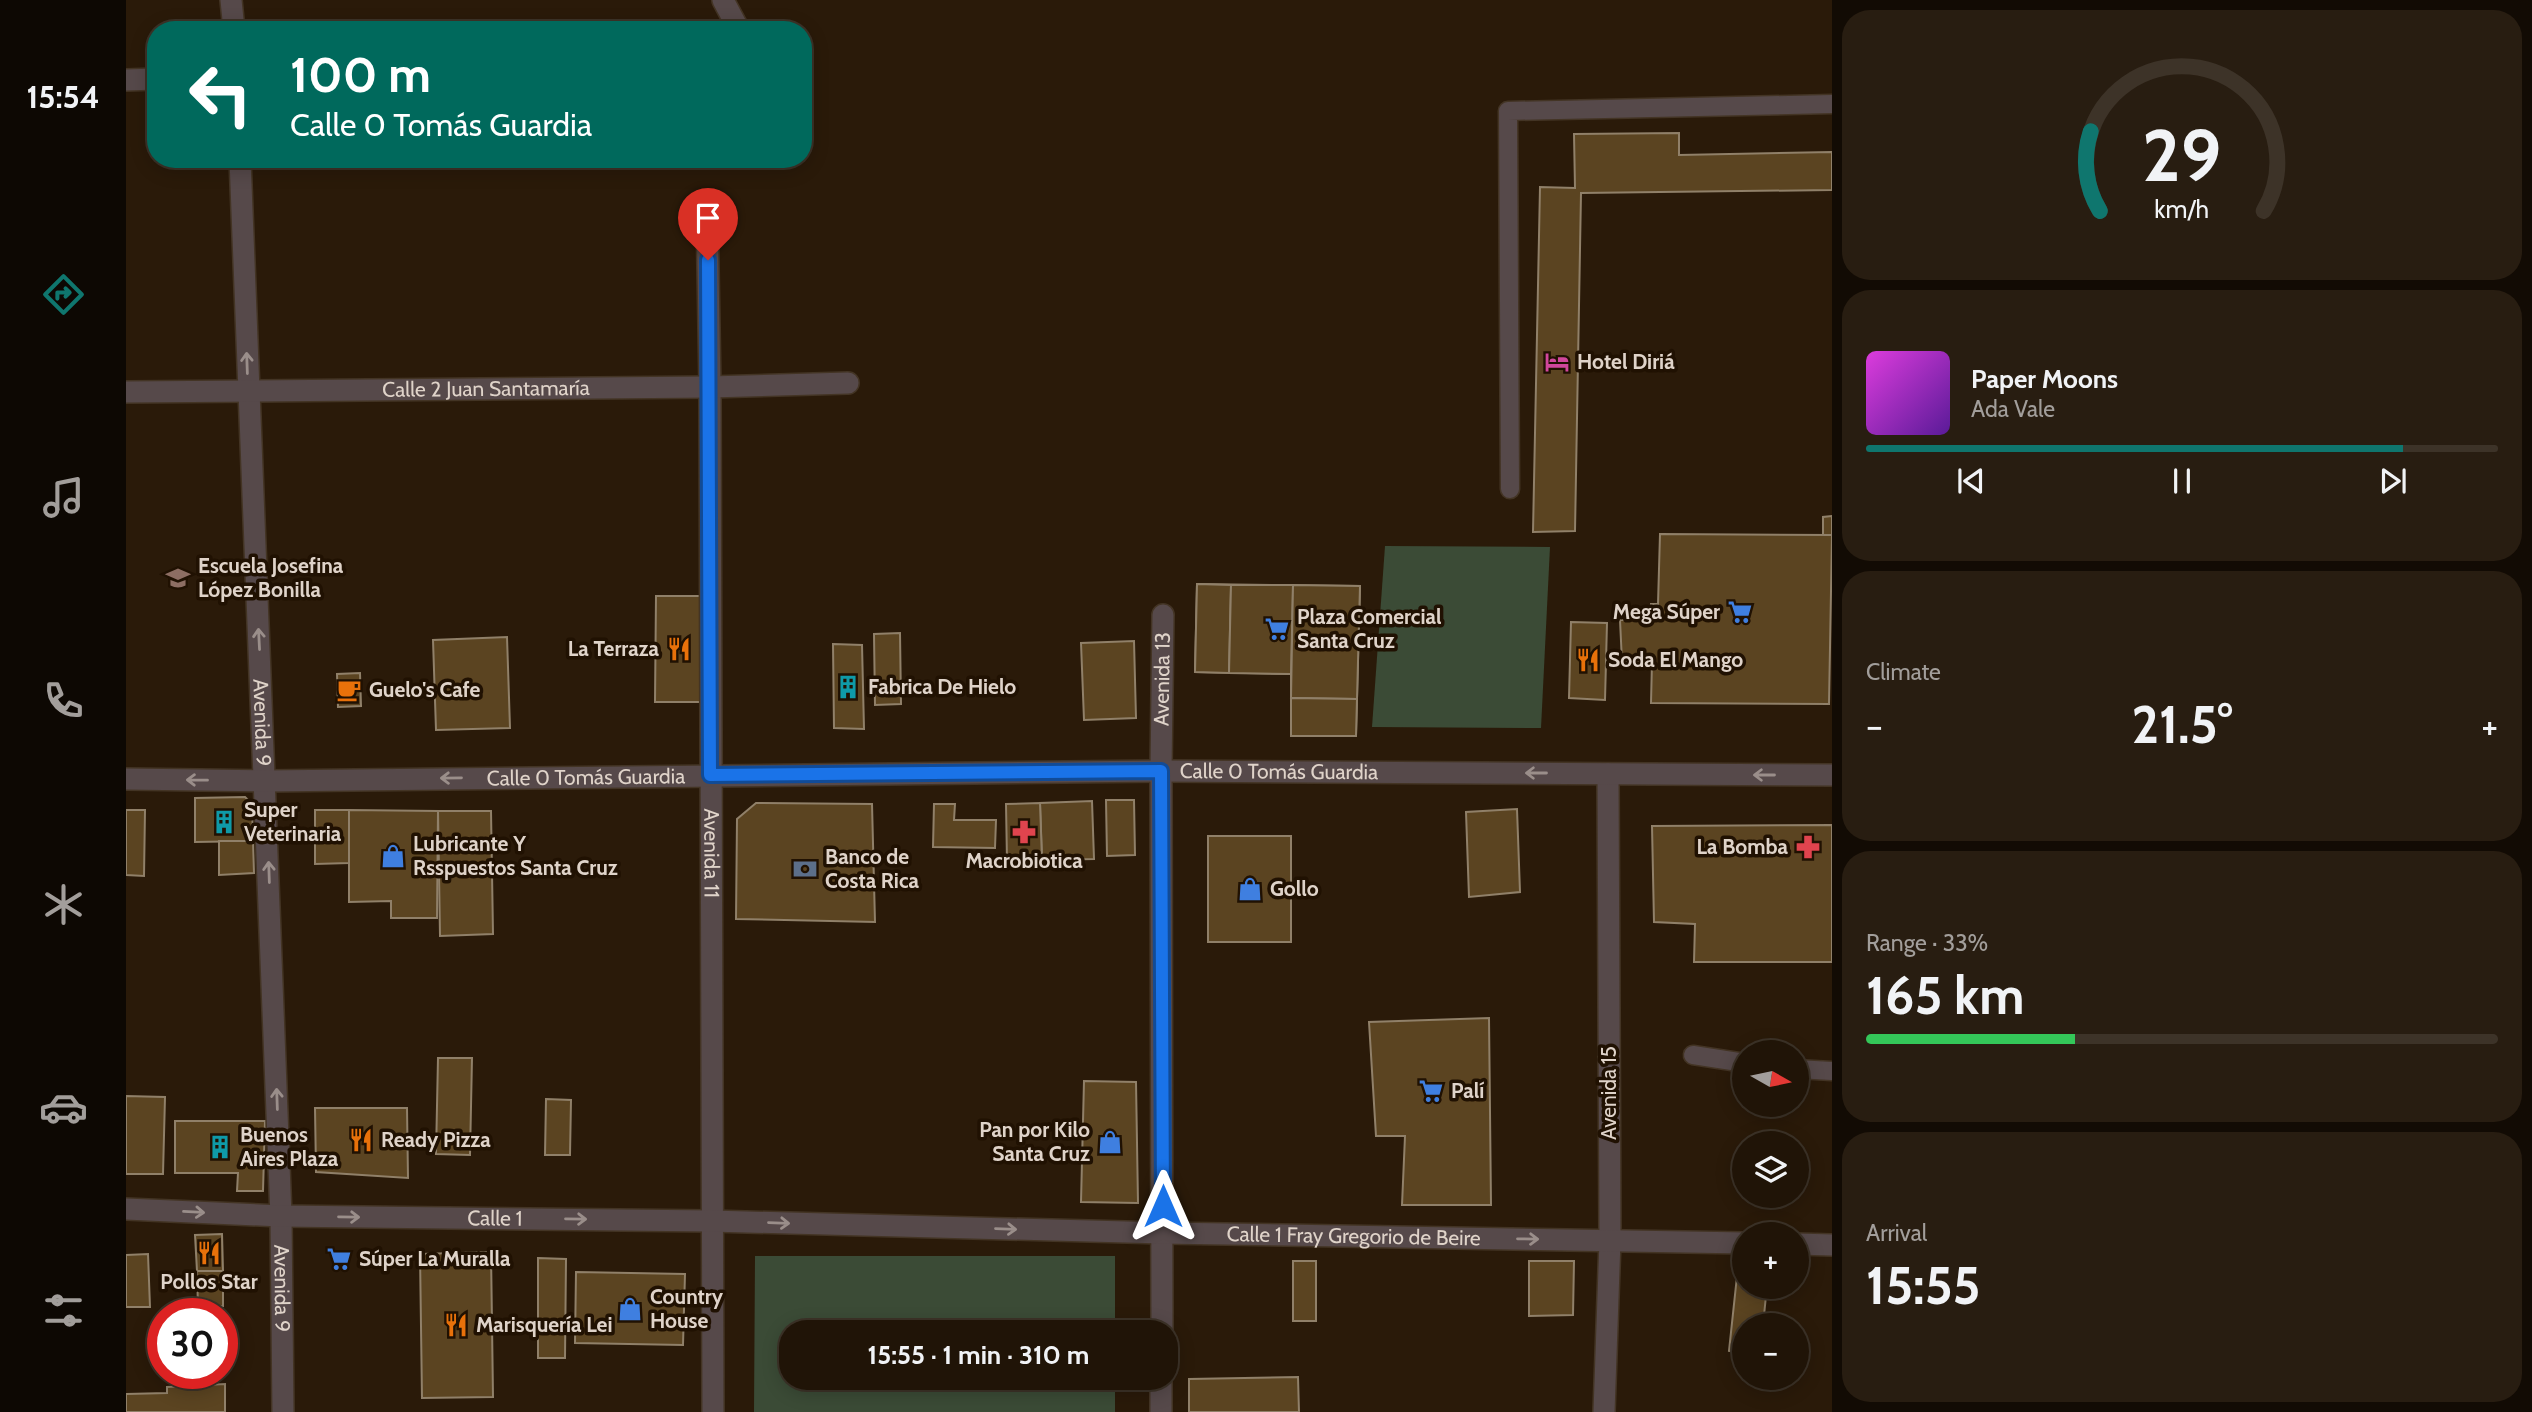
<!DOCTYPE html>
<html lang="en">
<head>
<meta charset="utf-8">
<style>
	body { margin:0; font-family:Cabin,sans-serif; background:#281d11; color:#f1f3f6; height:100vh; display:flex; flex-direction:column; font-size:26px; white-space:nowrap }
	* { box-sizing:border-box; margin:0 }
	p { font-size:23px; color:#a29e9b }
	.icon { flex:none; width:38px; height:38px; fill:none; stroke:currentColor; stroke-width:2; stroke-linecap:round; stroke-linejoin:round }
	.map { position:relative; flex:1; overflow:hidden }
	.panel { display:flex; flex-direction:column; gap:10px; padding:10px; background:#120b04; width:700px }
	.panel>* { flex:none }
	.guide { position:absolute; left:21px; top:21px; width:665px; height:147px; border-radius:28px; box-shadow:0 4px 18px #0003,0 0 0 2px #3d3328; background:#00695c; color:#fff; overflow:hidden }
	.needle { width:46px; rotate:99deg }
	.buttons { position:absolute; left:1606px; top:1040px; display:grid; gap:14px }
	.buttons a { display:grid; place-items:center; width:77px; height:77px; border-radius:50%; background:#201407; box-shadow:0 4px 18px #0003,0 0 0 2px #3d3328; font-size:35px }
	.speed { position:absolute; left:21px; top:1298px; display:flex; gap:14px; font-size:35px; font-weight:700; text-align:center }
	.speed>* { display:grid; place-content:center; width:91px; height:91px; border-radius:50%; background:#201407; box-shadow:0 4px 18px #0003,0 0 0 2px #3d3328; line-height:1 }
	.speed .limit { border:10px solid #d22; background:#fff; color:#111 }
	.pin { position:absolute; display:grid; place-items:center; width:60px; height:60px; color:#fff; margin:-72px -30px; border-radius:50% 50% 50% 0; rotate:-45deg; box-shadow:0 0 7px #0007 }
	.pin .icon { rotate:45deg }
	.me { position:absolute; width:77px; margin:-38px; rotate:0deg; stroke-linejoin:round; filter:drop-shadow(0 0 5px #0008) }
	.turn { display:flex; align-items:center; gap:24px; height:147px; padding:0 28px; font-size:32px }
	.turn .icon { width:91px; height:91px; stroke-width:2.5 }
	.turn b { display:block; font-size:49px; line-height:60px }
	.big { font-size:52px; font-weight:700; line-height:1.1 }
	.panel .tile { flex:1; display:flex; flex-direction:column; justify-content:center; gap:10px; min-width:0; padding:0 24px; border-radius:28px; background:#281d11 }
	.panel .dial { align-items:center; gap:0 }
	.dial svg { height:182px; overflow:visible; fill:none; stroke:#3d3328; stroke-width:7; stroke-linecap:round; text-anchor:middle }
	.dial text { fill:#f1f3f6; stroke:none }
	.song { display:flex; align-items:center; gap:21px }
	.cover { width:84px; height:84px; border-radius:10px; background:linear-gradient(135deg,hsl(300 70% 55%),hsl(270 70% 35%)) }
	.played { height:7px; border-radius:4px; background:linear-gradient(90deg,#0f766e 85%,#3d3328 85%) }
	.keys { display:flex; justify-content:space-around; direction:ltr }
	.heat { display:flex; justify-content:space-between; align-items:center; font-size:38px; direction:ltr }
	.charge { height:10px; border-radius:5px; background:linear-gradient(90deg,#34c759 33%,#3d3328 0) }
	.trip { position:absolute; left:653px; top:1320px; width:399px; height:70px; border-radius:28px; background:#201407; box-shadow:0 4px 18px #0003,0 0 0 2px #3d3328; font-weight:700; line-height:70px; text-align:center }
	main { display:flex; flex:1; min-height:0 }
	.dock { display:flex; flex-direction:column; width:126px; justify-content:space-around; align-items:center; background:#0d0803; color:#a29e9b }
	.dock .icon { width:49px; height:49px }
	.dock .on { color:#0f766e }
	.dock b { font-size:32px; color:#f1f3f6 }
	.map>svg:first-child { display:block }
	.green { fill:#3b4b36 }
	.building { fill:#5b4421; stroke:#908069; stroke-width:2 }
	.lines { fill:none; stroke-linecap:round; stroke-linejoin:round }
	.service-casing { stroke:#433424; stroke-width:21 }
	.minor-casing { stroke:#433424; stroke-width:24 }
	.tertiary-casing { stroke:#433424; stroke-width:24 }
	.service { stroke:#56494a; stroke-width:18 }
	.minor { stroke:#56494a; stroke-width:21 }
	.tertiary { stroke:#56494a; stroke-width:21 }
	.oneway { stroke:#9a8e8a }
	.route-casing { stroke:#114b97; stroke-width:18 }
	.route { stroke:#1a73e8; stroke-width:12 }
	.labels { text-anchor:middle; stroke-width:7; stroke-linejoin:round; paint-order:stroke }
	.poi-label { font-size:21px; font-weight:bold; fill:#dfd3c9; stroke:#201102; text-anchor:start }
	.street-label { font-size:21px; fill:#dfd3c9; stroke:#201102 }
</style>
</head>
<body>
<main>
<nav class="dock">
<b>15:54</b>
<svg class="icon on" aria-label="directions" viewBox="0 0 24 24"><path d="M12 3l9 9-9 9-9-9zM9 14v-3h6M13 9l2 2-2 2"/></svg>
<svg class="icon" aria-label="music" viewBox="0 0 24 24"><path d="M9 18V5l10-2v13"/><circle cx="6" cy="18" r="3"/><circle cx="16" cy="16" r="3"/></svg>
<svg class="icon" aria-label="phone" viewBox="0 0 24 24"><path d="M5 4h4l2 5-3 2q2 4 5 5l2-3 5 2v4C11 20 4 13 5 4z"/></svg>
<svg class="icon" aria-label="climate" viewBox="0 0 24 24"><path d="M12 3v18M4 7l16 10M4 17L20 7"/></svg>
<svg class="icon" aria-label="car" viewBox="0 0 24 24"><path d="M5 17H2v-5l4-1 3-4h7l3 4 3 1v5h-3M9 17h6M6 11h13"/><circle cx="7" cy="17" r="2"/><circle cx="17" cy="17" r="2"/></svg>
<svg class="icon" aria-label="filters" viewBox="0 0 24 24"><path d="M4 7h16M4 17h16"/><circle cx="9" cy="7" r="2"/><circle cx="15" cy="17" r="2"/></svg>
</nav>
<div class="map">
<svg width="1706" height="1412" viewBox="0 0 1706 1412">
	<rect width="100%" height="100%" fill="#2a1a09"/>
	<g class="green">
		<polygon points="1259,546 1424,547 1415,728 1246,727"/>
		<polygon points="629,1256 989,1256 989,1332 665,1332 665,1377 989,1377 989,1412 628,1412"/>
	</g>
	<g class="building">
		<polygon points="1553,133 1553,155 1706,152 1706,190 1455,193 1449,531 1407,532 1414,187 1449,188 1448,134"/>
		<polygon points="1706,516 1706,535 1697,535 1697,517"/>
		<polygon points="1534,534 1706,535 1703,704 1525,703 1526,662 1496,662 1494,620 1524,620 1525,604 1532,604"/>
		<polygon points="1071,584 1234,586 1230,736 1165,736 1165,674 1069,672"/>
		<polygon points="1071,584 1105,585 1103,673 1069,672"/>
		<polygon points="1105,585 1167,585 1165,674 1103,673"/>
		<polygon points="1167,585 1234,586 1231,699 1165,698"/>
		<polygon points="530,596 577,596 576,702 529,702"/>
		<polygon points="1445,622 1481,623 1479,700 1443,698"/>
		<polygon points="774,633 775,704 749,705 748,634"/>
		<polygon points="381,637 384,728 310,730 307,640"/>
		<polygon points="1008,641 1010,718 958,720 955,643"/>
		<polygon points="707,644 736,645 738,729 708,728"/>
		<polygon points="234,673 235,706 212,707 211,674"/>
		<polygon points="1165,698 1231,699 1230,736 1165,736"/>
		<polygon points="119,797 126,804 127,841 69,842 69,798"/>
		<polygon points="980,800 1008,800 1009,855 981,856"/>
		<polygon points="966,801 968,859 916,860 914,803"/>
		<polygon points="630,803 746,804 749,922 610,919 611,819"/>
		<polygon points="914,803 916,860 881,861 880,804"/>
		<polygon points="808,804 829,804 828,820 870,820 869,848 807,847"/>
		<polygon points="1391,809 1394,892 1343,897 1340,812"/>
		<polygon points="0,810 19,810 18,876 0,875"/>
		<polygon points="189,810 223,810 223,863 189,864"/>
		<polygon points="223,810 312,811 311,918 265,918 265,901 223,902"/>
		<polygon points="312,811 365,811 367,934 314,936"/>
		<polygon points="1706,825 1706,962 1568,962 1569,924 1528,922 1526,826"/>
		<rect x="1082" y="836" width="83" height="106"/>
		<polygon points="93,841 127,841 128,873 93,875"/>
		<polygon points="1363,1018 1365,1205 1276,1205 1279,1136 1250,1136 1243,1022"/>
		<polygon points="312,1058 346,1058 344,1155 310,1154"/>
		<polygon points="958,1081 1010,1082 1012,1203 955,1202"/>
		<polygon points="0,1096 39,1097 37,1174 0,1174"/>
		<polygon points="420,1099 445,1100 444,1155 419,1155"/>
		<polygon points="189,1108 281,1108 282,1178 190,1172"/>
		<polygon points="49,1121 139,1121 137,1191 111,1191 112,1173 49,1173"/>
		<polygon points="96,1234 97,1271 71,1271 69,1235"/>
		<polygon points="365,1252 367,1397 296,1398 294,1254"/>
		<polygon points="22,1254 24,1307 0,1307 0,1255"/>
		<polygon points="412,1258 440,1259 439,1358 412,1358"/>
		<rect x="1167" y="1261" width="23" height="60"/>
		<polygon points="1403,1261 1448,1261 1447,1315 1403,1316"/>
		<polygon points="71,1271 97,1271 97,1306 72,1308"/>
		<polygon points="450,1272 559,1274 557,1345 449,1343"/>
		<polygon points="1611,1276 1619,1277 1619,1286 1641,1286 1637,1325 1619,1325 1619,1353 1603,1351"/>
		<polygon points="1172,1377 1173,1412 1063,1412 1063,1379"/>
		<polygon points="99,1384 99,1412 0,1412 0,1394 41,1393 41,1387"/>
	</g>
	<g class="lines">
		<g class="service-casing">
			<g id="service">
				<polyline points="1384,489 1382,111 1706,104"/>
				<polyline points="1567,1055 1619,1063"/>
				<polyline points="1671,1069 1706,1071"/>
			</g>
		</g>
		<g class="minor-casing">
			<g id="minor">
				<polyline points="105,0 108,30"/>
				<polyline points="597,0 613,30"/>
				<polyline points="0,80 30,79"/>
				<path id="s1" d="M114,159L155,1216L157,1412"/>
				<path id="s2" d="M581,209L584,387L587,1412"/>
				<path id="s3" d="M0,392L584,387L722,383"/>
				<path id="s4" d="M1036,1332L1035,771L1037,615"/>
				<polyline points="1035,1412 1035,1377"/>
				<polyline points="1478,1412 1484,1240 1482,774"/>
			</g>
		</g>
		<g class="tertiary-casing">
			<g id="tertiary">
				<path id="s5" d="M0,779L140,781L1035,771L1706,775"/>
				<path id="s6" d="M0,1209L155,1216L585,1221L1037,1233L1619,1243"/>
				<polyline points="1671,1244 1706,1245"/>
			</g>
		</g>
		<use href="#service" class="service"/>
		<use href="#minor" class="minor"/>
		<use href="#tertiary" class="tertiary"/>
	</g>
	<defs><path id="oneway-shaft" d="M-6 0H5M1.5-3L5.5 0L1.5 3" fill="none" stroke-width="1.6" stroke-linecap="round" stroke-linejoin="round" transform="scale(1.75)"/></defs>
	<g class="oneway">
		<use href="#oneway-shaft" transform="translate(121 363) rotate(-92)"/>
		<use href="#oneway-shaft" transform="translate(133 639) rotate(-93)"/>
		<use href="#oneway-shaft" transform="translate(1410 773) rotate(-180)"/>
		<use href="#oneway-shaft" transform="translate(1638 775) rotate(-180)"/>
		<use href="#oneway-shaft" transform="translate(325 778) rotate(179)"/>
		<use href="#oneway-shaft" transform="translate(71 780) rotate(-179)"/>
		<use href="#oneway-shaft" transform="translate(143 872) rotate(-92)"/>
		<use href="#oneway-shaft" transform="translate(151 1099) rotate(-92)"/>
		<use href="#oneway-shaft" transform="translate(68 1212) rotate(3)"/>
		<use href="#oneway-shaft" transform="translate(223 1217) rotate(1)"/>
		<use href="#oneway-shaft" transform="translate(450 1219) rotate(1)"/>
		<use href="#oneway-shaft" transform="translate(653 1223) rotate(2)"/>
		<use href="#oneway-shaft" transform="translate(880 1229) rotate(2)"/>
		<use href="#oneway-shaft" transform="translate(1402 1239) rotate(1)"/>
	</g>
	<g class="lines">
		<g class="route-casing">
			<polyline id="route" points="582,260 584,775 1035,771 1037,1206"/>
		</g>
		<use href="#route" class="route"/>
	</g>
	<defs>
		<g id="hotel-bare" transform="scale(1.89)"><path d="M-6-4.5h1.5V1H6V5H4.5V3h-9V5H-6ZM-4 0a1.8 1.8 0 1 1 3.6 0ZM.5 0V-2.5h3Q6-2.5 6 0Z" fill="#d1479c" stroke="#201102" stroke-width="2.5" paint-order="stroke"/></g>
		<g id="school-bare" transform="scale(1.89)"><path d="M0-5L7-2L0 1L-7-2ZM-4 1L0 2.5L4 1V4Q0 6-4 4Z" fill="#8d6e63" stroke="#201102" stroke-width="2.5" paint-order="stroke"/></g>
		<g id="supermarket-bare" transform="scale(1.89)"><path d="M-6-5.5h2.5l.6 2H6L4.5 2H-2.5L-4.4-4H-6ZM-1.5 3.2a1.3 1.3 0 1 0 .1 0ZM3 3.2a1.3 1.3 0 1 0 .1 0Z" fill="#3f7fe0" stroke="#201102" stroke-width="2.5" paint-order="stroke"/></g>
		<g id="restaurant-bare" transform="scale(1.89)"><path d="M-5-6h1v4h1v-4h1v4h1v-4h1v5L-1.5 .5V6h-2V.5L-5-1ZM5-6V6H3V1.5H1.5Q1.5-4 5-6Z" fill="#e8710a" stroke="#201102" stroke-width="2.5" paint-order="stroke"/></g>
		<g id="building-bare" transform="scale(1.89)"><path d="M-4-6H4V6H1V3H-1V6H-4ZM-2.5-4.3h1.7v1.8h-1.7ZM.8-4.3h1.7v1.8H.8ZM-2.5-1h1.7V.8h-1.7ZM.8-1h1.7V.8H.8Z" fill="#0f9aa8" stroke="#201102" stroke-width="2.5" paint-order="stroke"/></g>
		<g id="cafe-bare" transform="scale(1.89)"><path d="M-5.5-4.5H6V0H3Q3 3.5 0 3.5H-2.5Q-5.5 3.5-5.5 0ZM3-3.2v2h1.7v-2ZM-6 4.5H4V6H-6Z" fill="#e8710a" stroke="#201102" stroke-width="2.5" paint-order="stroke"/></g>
		<g id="pharmacy-bare" transform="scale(1.89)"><path d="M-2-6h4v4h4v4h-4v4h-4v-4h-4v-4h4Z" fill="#e0444e" stroke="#201102" stroke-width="2.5" paint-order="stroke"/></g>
		<g id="shop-bare" transform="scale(1.89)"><path d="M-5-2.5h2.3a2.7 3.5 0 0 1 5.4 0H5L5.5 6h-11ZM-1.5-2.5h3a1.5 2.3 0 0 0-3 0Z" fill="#3f7fe0" stroke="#201102" stroke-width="2.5" paint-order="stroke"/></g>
		<g id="bank-bare" transform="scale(1.89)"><path d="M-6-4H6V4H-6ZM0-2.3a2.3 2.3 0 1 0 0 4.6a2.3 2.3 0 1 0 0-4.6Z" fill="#5c6f8a" stroke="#201102" stroke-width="2.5" paint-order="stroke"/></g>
	</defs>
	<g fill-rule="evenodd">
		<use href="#hotel-bare" x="1431" y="362"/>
		<use href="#school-bare" x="52" y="578"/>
		<use href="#supermarket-bare" x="1614" y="612"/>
		<use href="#supermarket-bare" x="1151" y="629"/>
		<use href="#restaurant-bare" x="553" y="649"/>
		<use href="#restaurant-bare" x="1462" y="660"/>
		<use href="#building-bare" x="722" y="687"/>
		<use href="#cafe-bare" x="223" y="690"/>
		<use href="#building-bare" x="98" y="822"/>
		<use href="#pharmacy-bare" x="898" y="832"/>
		<use href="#pharmacy-bare" x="1682" y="847"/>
		<use href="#shop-bare" x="267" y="856"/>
		<use href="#bank-bare" x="679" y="869"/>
		<use href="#shop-bare" x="1124" y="889"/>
		<use href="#supermarket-bare" x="1305" y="1091"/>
		<use href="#restaurant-bare" x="235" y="1140"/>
		<use href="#shop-bare" x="984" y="1142"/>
		<use href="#building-bare" x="94" y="1147"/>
		<use href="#restaurant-bare" x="83" y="1253"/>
		<use href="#supermarket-bare" x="213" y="1259"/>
		<use href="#shop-bare" x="504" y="1309"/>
		<use href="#restaurant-bare" x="330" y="1325"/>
	</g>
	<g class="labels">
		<g class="poi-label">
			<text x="1451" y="369">Hotel Diriá</text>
			<text x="72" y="573">Escuela Josefina<tspan x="72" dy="24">López Bonilla</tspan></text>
			<text x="1594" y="619" text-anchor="end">Mega Súper</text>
			<text x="1171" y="624">Plaza Comercial<tspan x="1171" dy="24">Santa Cruz</tspan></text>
			<text x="533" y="656" text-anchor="end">La Terraza</text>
			<text x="1482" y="667">Soda El Mango</text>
			<text x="742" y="694">Fabrica De Hielo</text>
			<text x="243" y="697">Guelo's Cafe</text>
			<text x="118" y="817">Super<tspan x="118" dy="24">Veterinaria</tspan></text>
			<text x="287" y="851">Lubricante Y<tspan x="287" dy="24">Rsspuestos Santa Cruz</tspan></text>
			<text x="1662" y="854" text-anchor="end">La Bomba</text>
			<text x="699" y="864">Banco de<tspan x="699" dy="24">Costa Rica</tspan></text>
			<text x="898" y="868" text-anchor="middle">Macrobiotica</text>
			<text x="1144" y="896">Gollo</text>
			<text x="1325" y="1098">Palí</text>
			<text x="964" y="1137" text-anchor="end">Pan por Kilo<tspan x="964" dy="24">Santa Cruz</tspan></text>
			<text x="114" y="1142">Buenos<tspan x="114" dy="24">Aires Plaza</tspan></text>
			<text x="255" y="1147">Ready Pizza</text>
			<text x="233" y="1266">Súper La Muralla</text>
			<text x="83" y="1289" text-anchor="middle">Pollos Star</text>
			<text x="524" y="1304">Country<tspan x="524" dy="24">House</tspan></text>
			<text x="350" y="1332">Marisquería Lei</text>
		</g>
		<g class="street-label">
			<text dy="7" stroke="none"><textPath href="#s3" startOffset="360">Calle 2 Juan Santamaría</textPath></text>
			<text dy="7" stroke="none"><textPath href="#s4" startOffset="653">Avenida 13</textPath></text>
			<text dy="7" stroke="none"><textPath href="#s1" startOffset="564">Avenida 9</textPath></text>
			<text dy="7" stroke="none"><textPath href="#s5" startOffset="1153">Calle 0 Tomás Guardia</textPath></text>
			<text dy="7" stroke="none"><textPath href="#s5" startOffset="460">Calle 0 Tomás Guardia</textPath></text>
			<text dy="7" stroke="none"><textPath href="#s2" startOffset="644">Avenida 11</textPath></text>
			<text transform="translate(1483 1093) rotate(-90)" y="7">Avenida 15</text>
			<text dy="7" stroke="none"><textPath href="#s6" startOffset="369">Calle 1</textPath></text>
			<text dy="7" stroke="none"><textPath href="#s6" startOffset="1228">Calle 1 Fray Gregorio de Beire</textPath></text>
			<text dy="7" stroke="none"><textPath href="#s1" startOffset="1130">Avenida 9</textPath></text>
		</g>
	</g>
</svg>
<div class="buttons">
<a><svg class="needle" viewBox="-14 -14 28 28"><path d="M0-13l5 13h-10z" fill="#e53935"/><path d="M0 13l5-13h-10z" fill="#a29e9b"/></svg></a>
<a><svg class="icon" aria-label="layers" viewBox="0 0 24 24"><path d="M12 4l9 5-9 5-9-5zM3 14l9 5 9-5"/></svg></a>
<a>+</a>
<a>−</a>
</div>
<div class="speed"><div class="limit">30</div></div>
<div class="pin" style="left:582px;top:260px;background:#d93025"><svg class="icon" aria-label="arrive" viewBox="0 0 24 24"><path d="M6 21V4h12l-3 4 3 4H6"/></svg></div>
<svg class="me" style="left:1037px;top:1206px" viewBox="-20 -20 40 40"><path d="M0-17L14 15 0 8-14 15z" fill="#1a73e8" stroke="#fff" stroke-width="4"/></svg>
<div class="trip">15:55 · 1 min · 310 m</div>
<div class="guide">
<div class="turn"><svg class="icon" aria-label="left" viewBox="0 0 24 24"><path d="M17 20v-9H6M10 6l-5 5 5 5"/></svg><div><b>100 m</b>Calle 0 Tomás Guardia</div></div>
</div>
</div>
<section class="panel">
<div class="tile dial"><svg viewBox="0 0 100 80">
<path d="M14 69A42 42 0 1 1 86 69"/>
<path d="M14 69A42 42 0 0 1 10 34" stroke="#0f766e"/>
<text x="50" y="56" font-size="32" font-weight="700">29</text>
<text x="50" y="72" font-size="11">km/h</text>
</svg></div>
<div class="tile">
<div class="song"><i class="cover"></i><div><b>Paper Moons</b><p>Ada Vale</p></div></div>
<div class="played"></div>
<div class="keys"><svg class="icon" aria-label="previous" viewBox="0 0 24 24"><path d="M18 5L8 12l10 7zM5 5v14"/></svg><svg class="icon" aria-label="pause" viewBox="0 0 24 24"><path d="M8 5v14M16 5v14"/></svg><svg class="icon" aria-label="next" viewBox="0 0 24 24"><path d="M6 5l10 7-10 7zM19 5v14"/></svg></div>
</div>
<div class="tile"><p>Climate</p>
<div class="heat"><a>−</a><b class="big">21.5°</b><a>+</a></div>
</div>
<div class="tile"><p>Range · 33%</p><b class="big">165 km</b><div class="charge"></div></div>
<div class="tile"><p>Arrival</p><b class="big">15:55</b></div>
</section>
</main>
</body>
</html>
